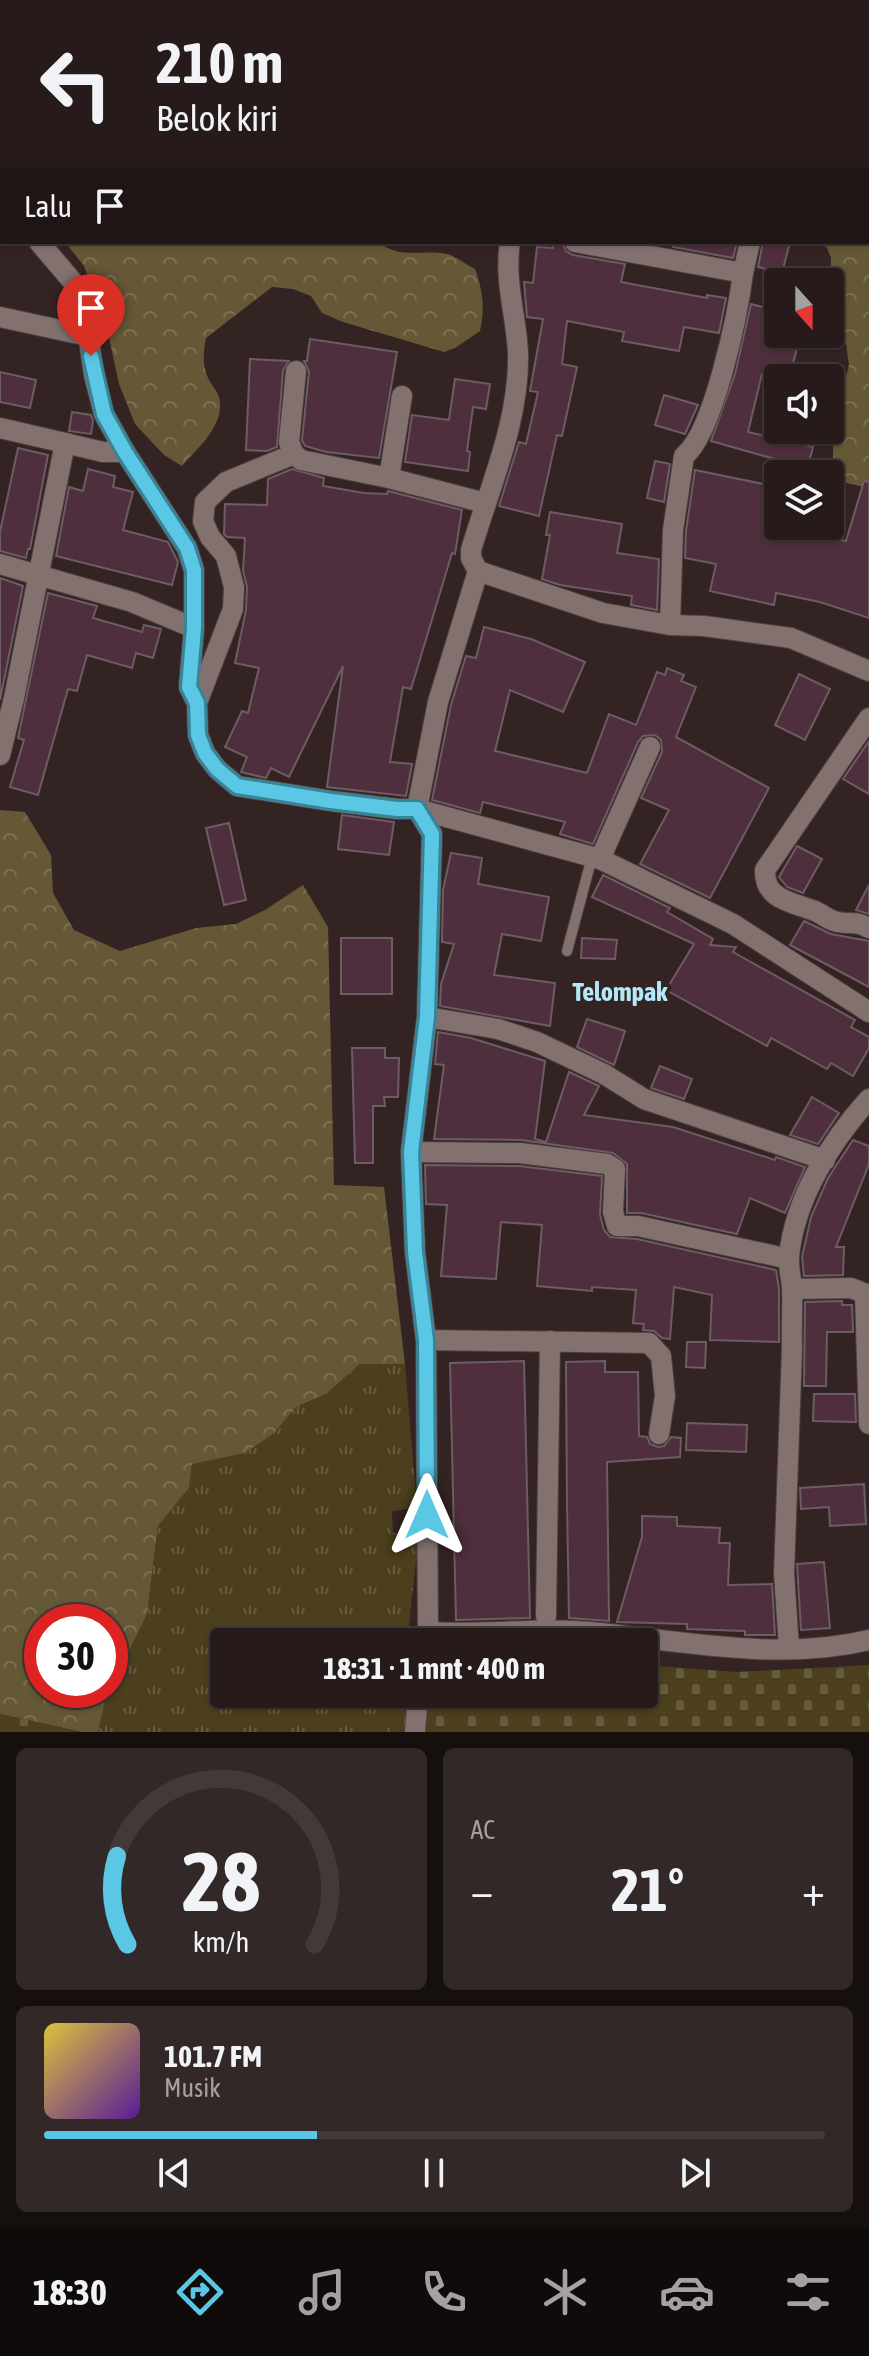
<!DOCTYPE html>
<html lang="id">
<head>
<meta charset="utf-8">
<style>
	body { margin:0; font-family:"Asap Condensed",sans-serif; background:#322827; color:#f1f3f6; height:100vh; display:flex; flex-direction:column; font-size:30px; white-space:nowrap }
	* { box-sizing:border-box; margin:0 }
	p { font-size:26px; color:#a4a1a2 }
	.icon { flex:none; width:44px; height:44px; fill:none; stroke:currentColor; stroke-width:2; stroke-linecap:round; stroke-linejoin:round }
	.map { position:relative; height:1732px; overflow:hidden }
	.side { display:flex; flex-direction:column; gap:16px; padding:16px; background:#150f0e; flex:1 }
	.side>* { flex:none }
	.hud { position:absolute; left:0px; top:0px; width:870px; height:244px; box-shadow:0 2px 6px #0004,0 0 0 2px #423939; background:#261b1a; color:#f1f3f6; overflow:hidden }
	.needle { width:52px; rotate:159deg }
	.buttons { position:absolute; left:764px; top:268px; display:grid; gap:16px }
	.buttons a { display:grid; place-items:center; width:80px; height:80px; border-radius:8px; background:#261b1a; box-shadow:0 2px 6px #0004,0 0 0 2px #423939; font-size:40px }
	.speed { position:absolute; left:24px; top:1604px; display:flex; gap:16px; font-size:40px; font-weight:700; text-align:center }
	.speed>* { display:grid; place-content:center; width:104px; height:104px; border-radius:50%; background:#261b1a; box-shadow:0 2px 6px #0004,0 0 0 2px #423939; line-height:1 }
	.speed .limit { border:12px solid #d22; background:#fff; color:#111 }
	.pin { position:absolute; display:grid; place-items:center; width:68px; height:68px; color:#fff; margin:-82px -34px; border-radius:50% 50% 50% 0; rotate:-45deg; box-shadow:0 0 8px #0007 }
	.pin .icon { rotate:45deg }
	.me { position:absolute; width:88px; margin:-44px; rotate:0deg; stroke-linejoin:round; filter:drop-shadow(0 0 6px #0008) }
	.turn { display:flex; align-items:center; gap:28px; height:168px; padding:0 24px; font-size:36px }
	.turn .icon { width:104px; height:104px; stroke-width:2.5 }
	.turn b { display:block; font-size:56px; line-height:68px }
	.then { display:flex; align-items:center; height:76px; padding:0 24px; background:#0003; gap:16px; font-size:30px }
	.big { font-size:60px; font-weight:700; line-height:1.1 }
	.side .card { flex:1; display:flex; flex-direction:column; justify-content:center; gap:12px; min-width:0; padding:0 28px; border-radius:12px; background:#322827 }
	.side .dial { align-items:center; gap:0 }
	.dial svg { height:208px; overflow:visible; fill:none; stroke:#423939; stroke-width:7; stroke-linecap:round; text-anchor:middle }
	.dial text { fill:#f1f3f6; stroke:none }
	.song { display:flex; align-items:center; gap:24px }
	.cover { width:96px; height:96px; border-radius:12px; background:linear-gradient(135deg,hsl(50 70% 55%),hsl(270 70% 35%)) }
	.played { height:8px; border-radius:4px; background:linear-gradient(90deg,#5ac8e5 35%,#423939 35%) }
	.keys { display:flex; justify-content:space-around; direction:ltr }
	.heat { display:flex; justify-content:space-between; align-items:center; font-size:44px; direction:ltr }
	.side .tiles { flex:1; display:grid; gap:16px; grid-template-columns:1fr 1fr }
	.card:last-child { grid-column:span 2 }
	.trip { position:absolute; left:210px; top:1628px; width:448px; height:80px; border-radius:8px; background:#261b1a; box-shadow:0 2px 6px #0004,0 0 0 2px #423939; font-weight:700; line-height:80px; text-align:center }
	.tab-bar { display:flex; height:128px; justify-content:space-around; align-items:center; background:#0f0b0a; color:#a4a1a2 }
	.tab-bar .icon { width:56px; height:56px }
	.tab-bar .selected { color:#5ac8e5 }
	.tab-bar b { font-size:36px; color:#f1f3f6 }
	.map>svg:first-child { display:block }
	.grass { fill:url(#grass-tufts) }
	.forest { fill:url(#forest-crowns); fill-rule:evenodd }
	.cemetery { fill:url(#cemetery-stones) }
	.lines { fill:none; stroke-linecap:round; stroke-linejoin:round }
	.stream { stroke:#57425e; stroke-width:7 }
	.building { fill:#4f2e3d; stroke:#6c5c63; stroke-width:2 }
	.service-casing { stroke:#4d4140; stroke-width:12 }
	.minor-casing { stroke:#4d4140; stroke-width:22 }
	.service { stroke:#83716f; stroke-width:10 }
	.minor { stroke:#83716f; stroke-width:20 }
	.route-casing { stroke:#3a8295; stroke-width:20 }
	.route { stroke:#5ac8e5; stroke-width:14 }
	.labels { text-anchor:middle; stroke-width:8; stroke-linejoin:round; paint-order:stroke }
	.neighbourhood-label { font-size:26px; font-weight:bold; fill:#b2e9f9; stroke:#332423 }
</style>
</head>
<body>
<div class="map">
<svg width="869" height="1732" viewBox="0 0 869 1732">
	<defs>
		<pattern id="grass-tufts" width="24" height="20" patternUnits="userSpaceOnUse" patternTransform="scale(2)"><rect width="24" height="20" fill="#4b3f1e"/><path d="M3 7l-1-3M5 7V3M7 7l1-3M15 17l-1-3M17 17v-4M19 17l1-3" fill="none" stroke="#655b3f"/></pattern>
		<pattern id="forest-crowns" width="20" height="18" patternUnits="userSpaceOnUse" patternTransform="scale(2)"><rect width="20" height="18" fill="#655836"/><path d="M2 6a3 3 0 1 1 6 0M12 15a3 3 0 1 1 6 0" fill="none" stroke="#7b7053"/></pattern>
		<pattern id="cemetery-stones" width="16" height="16" patternUnits="userSpaceOnUse" patternTransform="scale(2)"><rect width="16" height="16" fill="#4b3f1e"/><path d="M2 7V4a2 2 0 0 1 4 0v3zM10 15v-3a2 2 0 0 1 4 0v3z" fill="#655b3f"/></pattern>
	</defs>
	<rect width="100%" height="100%" fill="#332423"/>
	<g class="grass">
		<polygon points="466,0 628,0 628,2"/>
		<polygon points="686,0 869,0 869,214 868,2"/>
		<polygon points="360,1364 405,1364 417,1508 392,1511 393,1533 419,1534 407,1642 224,1642 224,1694 397,1694 390,1732 98,1732 105,1701 147,1614 158,1526 189,1488 192,1463 245,1453 273,1434 296,1407 326,1394"/>
	</g>
	<g class="forest">
		<polygon points="27,0 466,0 468,2 26,2"/>
		<polygon points="2,22 2,191 0,24"/>
		<polygon points="868,214 869,214 869,488 833,480 833,428 849,365 846,344 830,323 831,258 827,248 819,242 868,242"/>
		<path d="M65,242H379C400,260 422,249 447,254C456,256 466,265 475,269C483,291 485,308 480,331L455,348L444,352L343,322L322,313L311,296L293,289L272,287L206,338C203,354 202,365 209,380C212,385 217,391 219,397C226,424 198,448 182,466L164,455L135,424L119,384L106,324L84,266Z"/>
		<path d="M0,810L25,812L51,855L53,893L74,930L120,951L196,928L236,924L265,910L303,885L328,927L334,1185L384,1187L405,1364H360L326,1394L296,1407L273,1434L245,1453L192,1464L189,1488L158,1526L147,1614L105,1701L98,1732H81L0,1714ZM42,1622H110V1690H42Z"/>
	</g>
	<g class="cemetery">
		<polygon points="644,1665 737,1672 869,1665 869,1732 390,1732 397,1694 644,1694"/>
		<polygon points="0,1714 81,1732 0,1732"/>
	</g>
	<g class="lines">
		<g class="stream">
			<polyline points="42,2 43,0"/>
			<polyline points="0,43 2,41"/>
		</g>
	</g>
	<g class="building">
		<polygon points="553,242 562,242 566,251 573,255 625,264 621,282 707,298 707,295 726,298 719,333 684,327 679,351 622,341 624,332 567,321 562,364 577,367 562,436 557,435 539,516 499,506 519,442 526,444 538,392 530,391 543,319 527,317 524,282 533,283 537,247 553,248"/>
		<polygon points="674,242 737,242 733,258 673,247"/>
		<polygon points="763,242 790,242 782,273 758,267"/>
		<polygon points="751,304 778,311 778,334 801,334 789,378 762,374 748,432 813,447 806,474 787,474 789,463 711,441 735,374"/>
		<polygon points="310,339 397,352 379,458 326,452 305,446 302,440 309,372 304,361 307,361"/>
		<polygon points="250,359 289,361 283,370 277,447 267,451 246,450"/>
		<polygon points="0,372 36,380 30,408 0,402"/>
		<polygon points="455,379 490,384 486,409 473,407 467,451 470,452 468,471 405,462 412,415 449,420"/>
		<polygon points="664,395 698,405 685,434 655,425"/>
		<polygon points="72,412 91,415 93,421 91,434 69,431"/>
		<polygon points="18,448 48,455 30,549 28,549 26,558 0,551 0,532"/>
		<polygon points="655,461 670,464 664,502 647,498"/>
		<polygon points="88,469 115,476 113,487 133,492 123,530 168,542 178,562 172,585 56,556 69,487 83,491"/>
		<polygon points="292,469 324,478 323,486 364,493 387,494 388,491 462,510 455,554 452,553 411,689 403,687 390,762 412,764 406,796 327,787 343,666 289,777 271,768 266,778 241,772 247,757 225,747 242,711 248,713 259,668 235,663 246,610 247,587 243,570 245,538 227,537 224,534 225,504 267,505 268,479"/>
		<polygon points="695,470 778,487 778,526 794,526 793,529 846,541 864,481 869,482 869,618 820,602 776,593 774,605 710,591 716,564 685,558 686,531"/>
		<polygon points="550,512 622,524 617,553 659,559 657,610 631,605 632,596 560,585 542,579 550,535 546,535"/>
		<polygon points="0,578 23,586 0,700"/>
		<polygon points="48,593 97,606 93,618 142,632 144,625 161,629 153,658 136,653 132,668 87,655 77,691 68,689 38,795 10,787 24,740 18,738"/>
		<polygon points="484,627 531,639 585,662 563,712 510,690 495,751 587,773 609,714 636,725 657,672 665,675 667,668 684,675 681,681 696,687 676,737 769,788 710,898 640,864 669,810 641,798 662,752 661,740 655,735 643,736 638,742 593,844 560,834 565,822 483,802 480,813 432,800 451,705 466,656 476,658"/>
		<polygon points="799,674 830,689 805,740 775,725"/>
		<polygon points="869,741 869,794 843,779"/>
		<polygon points="342,815 394,822 389,855 338,849"/>
		<polygon points="229,823 246,900 224,905 206,828"/>
		<polygon points="797,846 822,859 803,893 787,887 779,877"/>
		<polygon points="451,853 482,858 478,884 549,897 541,941 502,934 494,975 555,983 550,1026 440,1006 441,984 454,944 442,942 443,890"/>
		<polygon points="603,875 670,908 667,912 713,939 710,945 736,947 733,952 855,1020 851,1027 869,1037 869,1048 853,1076 831,1063 827,1069 771,1038 767,1046 666,990 694,944 592,897"/>
		<polygon points="869,885 869,914 856,910"/>
		<polygon points="804,921 831,934 869,941 869,987 790,945"/>
		<rect x="341" y="938" width="51" height="56"/>
		<polygon points="582,938 617,940 615,959 581,958"/>
		<polygon points="587,1019 625,1031 614,1065 577,1047"/>
		<polygon points="438,1032 471,1038 545,1061 535,1139 546,1142 569,1072 599,1086 584,1115 673,1127 775,1160 776,1157 805,1167 785,1213 750,1198 737,1234 641,1213 627,1213 627,1164 613,1153 521,1140 434,1139 444,1065 435,1064"/>
		<polygon points="352,1048 385,1048 385,1058 399,1058 398,1097 384,1097 385,1106 373,1106 373,1163 355,1163"/>
		<polygon points="660,1066 692,1079 684,1099 651,1088"/>
		<polygon points="812,1097 839,1113 818,1144 790,1135"/>
		<polygon points="853,1140 869,1146 869,1164 836,1247 844,1247 843,1275 804,1276 802,1257 811,1217 828,1178"/>
		<polygon points="425,1165 519,1166 602,1176 600,1215 604,1230 610,1237 637,1239 776,1270 779,1289 779,1342 710,1340 712,1295 674,1287 670,1339 662,1338 654,1331 643,1330 644,1324 633,1323 636,1290 592,1287 592,1291 537,1286 542,1225 501,1222 496,1279 441,1276 447,1205 426,1204"/>
		<polygon points="842,1301 842,1305 852,1305 853,1332 827,1332 826,1386 804,1386 805,1302"/>
		<polygon points="687,1342 706,1342 705,1368 686,1367"/>
		<polygon points="524,1361 530,1618 456,1620 450,1363"/>
		<polygon points="605,1361 605,1372 638,1372 639,1436 647,1437 650,1444 658,1447 664,1446 671,1437 681,1438 680,1457 607,1462 609,1621 569,1618 567,1503 566,1362"/>
		<polygon points="814,1394 855,1394 856,1422 813,1421"/>
		<polygon points="687,1423 747,1425 746,1452 686,1450"/>
		<polygon points="864,1484 866,1524 830,1526 829,1507 801,1509 800,1488"/>
		<polygon points="642,1516 677,1517 677,1526 720,1528 719,1543 730,1543 728,1585 772,1584 775,1635 745,1635 745,1631 687,1629 687,1624 617,1622 642,1537"/>
		<polygon points="824,1562 830,1628 801,1630 797,1564"/>
	</g>
	<g class="lines">
		<g class="service-casing">
			<polyline id="service" points="567,951 592,857"/>
		</g>
		<g class="minor-casing">
			<g id="minor">
				<polyline points="0,202 2,203"/>
				<polyline points="39,242 73,282 86,320 94,375 104,414 125,452 187,548 194,570 194,628 189,687 197,703"/>
				<path d="M575,242L743,273C738,313 714,432 684,456L673,530L670,625"/>
				<polyline points="743,273 750,242"/>
				<polyline points="0,317 88,336"/>
				<polyline points="296,371 289,442 294,454 301,460 389,478 485,503"/>
				<polyline points="0,428 65,443"/>
				<polyline points="294,454 226,482 205,502 203,521 210,537 226,556 234,587 233,609 197,703 198,735 205,753 217,769 237,786 331,801 397,809 417,809 600,859 733,924 869,1012"/>
				<polyline points="389,478 402,396"/>
				<polyline points="0,564 132,602 194,628"/>
				<polyline points="478,571 603,613 670,625 704,626 791,638 869,671"/>
				<path d="M869,718L765,870C764,900 792,902 815,911C822,914 830,921 838,922C851,925 855,920 869,928"/>
				<polyline points="0,755 14,698 65,443 103,452 125,452"/>
				<polyline points="600,859 650,747"/>
				<polyline points="427,1017 498,1029 537,1042 604,1074 644,1099 825,1160"/>
				<polyline points="411,1152 520,1153 607,1164 615,1169 613,1212 617,1226 638,1226 789,1259"/>
				<polyline points="792,1289 851,1288 869,1295"/>
				<polyline points="865,1294 869,1424"/>
				<polyline points="426,1340 649,1343 661,1356 665,1396 659,1434"/>
				<polyline points="546,1616 550,1341"/>
				<path d="M428,1632L426,1340L415,1252L411,1152L427,1017L432,834L417,809L438,702L478,571L471,558V550C490,486 520,420 518,352C516,314 504,282 510,242"/>
				<path d="M426,1642L428,1632C485,1636 543,1626 600,1633C687,1642 783,1661 869,1640"/>
				<path d="M789,1648L784,1573L792,1349C791,1328 793,1308 792,1287C791,1277 788,1266 789,1256C795,1198 831,1141 869,1099"/>
				<polyline points="415,1732 418,1694"/>
			</g>
		</g>
		<use href="#service" class="service"/>
		<use href="#minor" class="minor"/>
	</g>
	<g class="lines">
		<g class="route-casing">
			<polyline id="route" points="91,356 104,414 125,452 187,548 194,570 194,628 189,687 197,703 198,735 205,753 217,769 237,786 331,801 397,809 417,809 432,834 427,1017 411,1152 415,1252 426,1340 427,1515"/>
		</g>
		<use href="#route" class="route"/>
	</g>
	<g class="labels">
		<g class="neighbourhood-label">
			<text x="620" y="1001">Telompak</text>
		</g>
	</g>
</svg>
<div class="buttons">
<a><svg class="needle" viewBox="-14 -14 28 28"><path d="M0-13l5 13h-10z" fill="#e53935"/><path d="M0 13l5-13h-10z" fill="#a4a1a2"/></svg></a>
<a><svg class="icon" aria-label="sound" viewBox="0 0 24 24"><path d="M4 9h4l5-4v14l-5-4H4zM17 9q2 3 0 6"/></svg></a>
<a><svg class="icon" aria-label="layers" viewBox="0 0 24 24"><path d="M12 4l9 5-9 5-9-5zM3 14l9 5 9-5"/></svg></a>
</div>
<div class="speed"><div class="limit">30</div></div>
<div class="pin" style="left:91px;top:356px;background:#d93025"><svg class="icon" aria-label="arrive" viewBox="0 0 24 24"><path d="M6 21V4h12l-3 4 3 4H6"/></svg></div>
<svg class="me" style="left:427px;top:1515px" viewBox="-20 -20 40 40"><path d="M0-17L14 15 0 8-14 15z" fill="#5ac8e5" stroke="#fff" stroke-width="4"/></svg>
<div class="trip">18:31 · 1 mnt · 400 m</div>
<div class="hud">
<div class="turn"><svg class="icon" aria-label="left" viewBox="0 0 24 24"><path d="M17 20v-9H6M10 6l-5 5 5 5"/></svg><div><b>210 m</b>Belok kiri</div></div>
<div class="then">Lalu<svg class="icon" aria-label="arrive" viewBox="0 0 24 24"><path d="M6 21V4h12l-3 4 3 4H6"/></svg></div>
</div>
</div>
<section class="side">
<div class="tiles">
<div class="card dial"><svg viewBox="0 0 100 80">
<path d="M14 69A42 42 0 1 1 86 69"/>
<path d="M14 69A42 42 0 0 1 10 35" stroke="#5ac8e5"/>
<text x="50" y="56" font-size="32" font-weight="700">28</text>
<text x="50" y="72" font-size="11">km/h</text>
</svg></div>
<div class="card"><p>AC</p>
<div class="heat"><a>−</a><b class="big">21°</b><a>+</a></div>
</div>
<div class="card">
<div class="song"><i class="cover"></i><div><b>101.7 FM</b><p>Musik</p></div></div>
<div class="played"></div>
<div class="keys"><svg class="icon" aria-label="previous" viewBox="0 0 24 24"><path d="M18 5L8 12l10 7zM5 5v14"/></svg><svg class="icon" aria-label="pause" viewBox="0 0 24 24"><path d="M8 5v14M16 5v14"/></svg><svg class="icon" aria-label="next" viewBox="0 0 24 24"><path d="M6 5l10 7-10 7zM19 5v14"/></svg></div>
</div>
</div>
</section>
<nav class="tab-bar">
<b>18:30</b>
<svg class="icon selected" aria-label="directions" viewBox="0 0 24 24"><path d="M12 3l9 9-9 9-9-9zM9 14v-3h6M13 9l2 2-2 2"/></svg>
<svg class="icon" aria-label="music" viewBox="0 0 24 24"><path d="M9 18V5l10-2v13"/><circle cx="6" cy="18" r="3"/><circle cx="16" cy="16" r="3"/></svg>
<svg class="icon" aria-label="phone" viewBox="0 0 24 24"><path d="M5 4h4l2 5-3 2q2 4 5 5l2-3 5 2v4C11 20 4 13 5 4z"/></svg>
<svg class="icon" aria-label="climate" viewBox="0 0 24 24"><path d="M12 3v18M4 7l16 10M4 17L20 7"/></svg>
<svg class="icon" aria-label="car" viewBox="0 0 24 24"><path d="M5 17H2v-5l4-1 3-4h7l3 4 3 1v5h-3M9 17h6M6 11h13"/><circle cx="7" cy="17" r="2"/><circle cx="17" cy="17" r="2"/></svg>
<svg class="icon" aria-label="filters" viewBox="0 0 24 24"><path d="M4 7h16M4 17h16"/><circle cx="9" cy="7" r="2"/><circle cx="15" cy="17" r="2"/></svg>
</nav>
</body>
</html>
